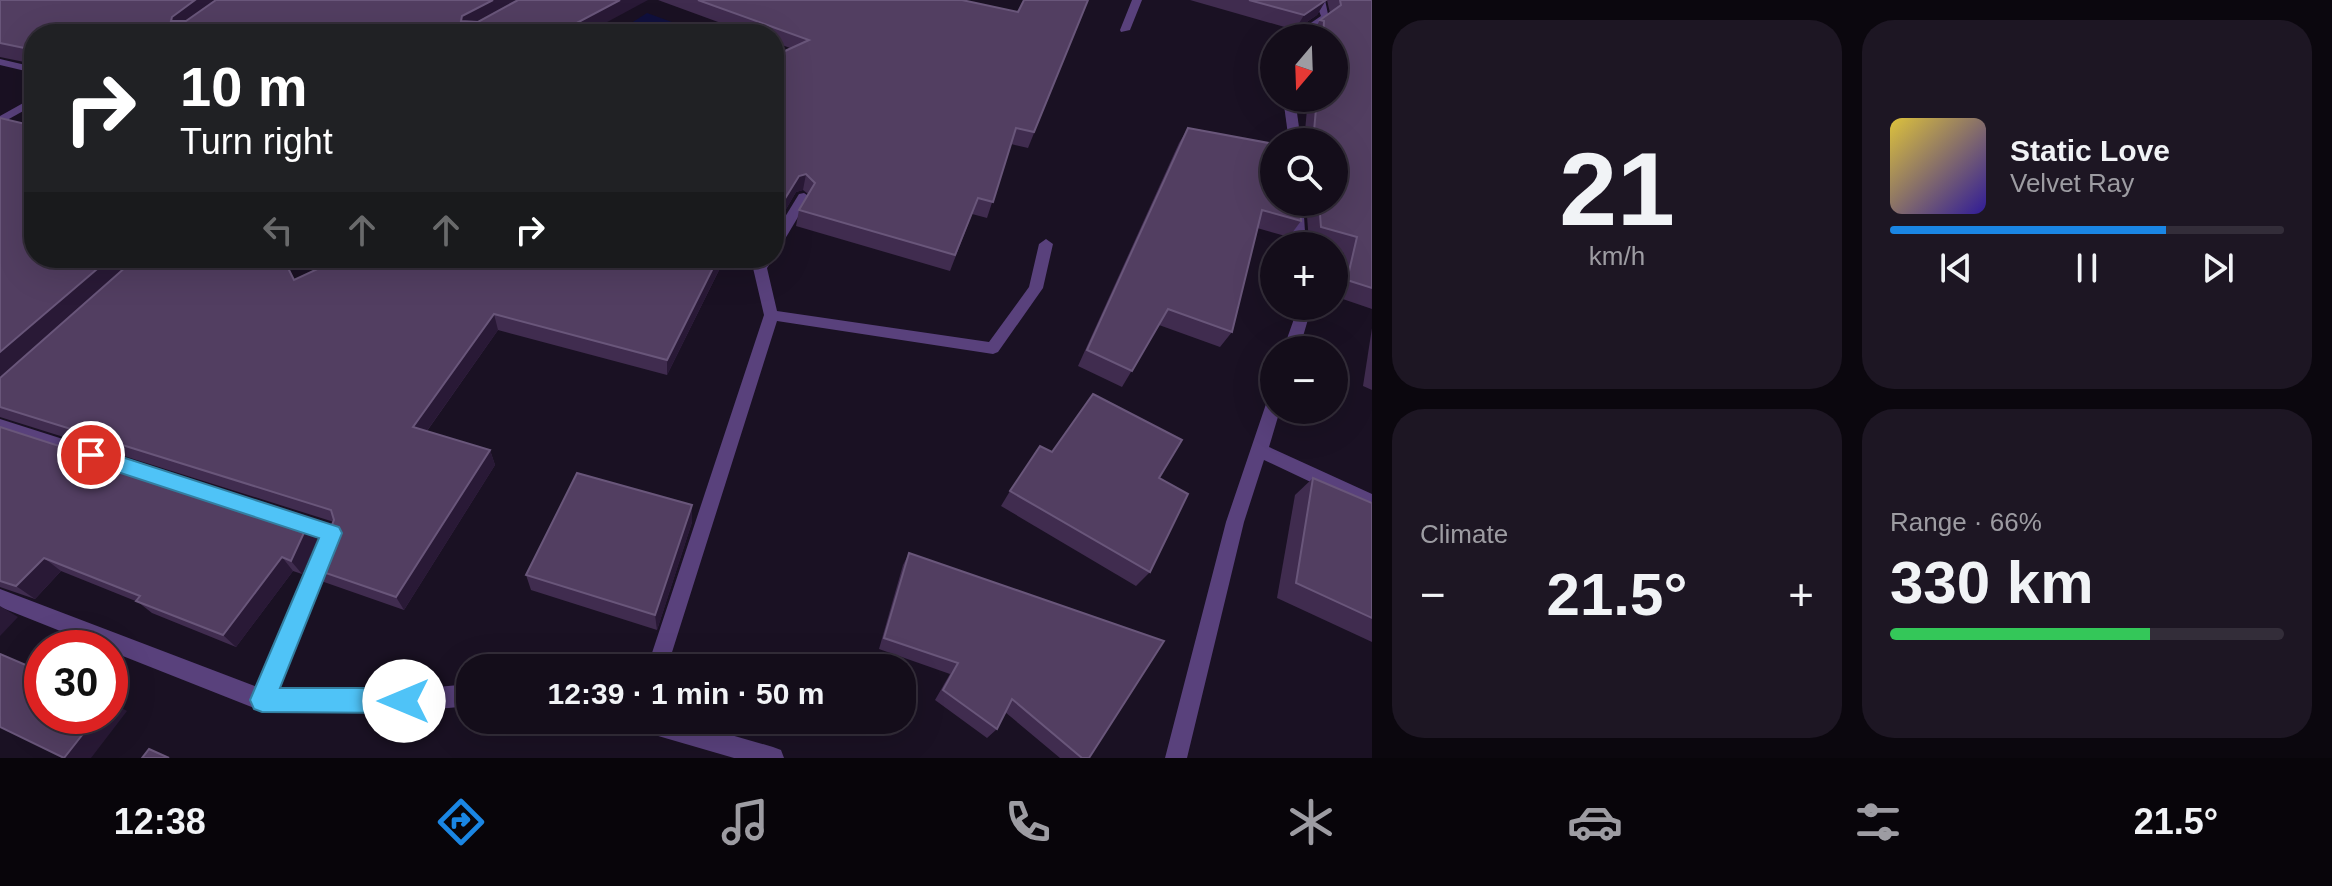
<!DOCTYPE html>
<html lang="en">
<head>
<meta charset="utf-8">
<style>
	body { margin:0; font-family:Arial,sans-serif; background:#1d1623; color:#f1f3f6; height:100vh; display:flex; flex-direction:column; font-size:30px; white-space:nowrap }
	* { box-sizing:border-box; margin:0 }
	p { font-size:26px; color:#9d9ca2 }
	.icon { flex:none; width:44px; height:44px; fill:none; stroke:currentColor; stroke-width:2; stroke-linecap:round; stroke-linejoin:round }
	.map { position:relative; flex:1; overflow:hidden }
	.drawer { display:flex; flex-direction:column; gap:20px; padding:20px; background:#0b070e; width:960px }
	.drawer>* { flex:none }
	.top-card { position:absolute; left:24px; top:24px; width:760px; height:244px; border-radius:32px; box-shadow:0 8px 32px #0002,0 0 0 2px #332d39; background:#202124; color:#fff; overflow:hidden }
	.needle { width:52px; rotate:199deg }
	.controls { position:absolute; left:1260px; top:24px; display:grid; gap:16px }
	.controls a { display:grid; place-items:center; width:88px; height:88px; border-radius:50%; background:#140d1a; box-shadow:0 8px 32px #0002,0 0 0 2px #332d39; font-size:40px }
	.speed { position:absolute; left:24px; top:630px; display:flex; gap:16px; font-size:40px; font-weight:700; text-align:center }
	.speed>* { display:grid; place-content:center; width:104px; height:104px; border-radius:50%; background:#140d1a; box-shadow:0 8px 32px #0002,0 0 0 2px #332d39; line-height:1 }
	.speed .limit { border:12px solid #d22; background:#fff; color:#111 }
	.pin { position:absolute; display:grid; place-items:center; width:68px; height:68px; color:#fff; margin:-34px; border:4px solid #fff; border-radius:50%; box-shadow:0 2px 8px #0007 }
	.me { position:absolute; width:88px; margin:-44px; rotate:270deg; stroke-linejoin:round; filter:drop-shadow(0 0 6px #0008) }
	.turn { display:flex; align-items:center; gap:28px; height:168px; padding:0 24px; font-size:36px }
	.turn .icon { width:104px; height:104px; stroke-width:2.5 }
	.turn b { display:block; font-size:56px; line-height:68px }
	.lanes { display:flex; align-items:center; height:76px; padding:0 24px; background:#0003; justify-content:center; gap:40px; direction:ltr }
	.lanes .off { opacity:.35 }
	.big { font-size:60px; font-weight:700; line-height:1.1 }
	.drawer .tile { flex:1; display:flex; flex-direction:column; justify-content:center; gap:12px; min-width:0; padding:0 28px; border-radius:32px; background:#1d1623 }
	.drawer .dial { align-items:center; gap:0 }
	.dial b { font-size:104px; line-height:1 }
	.song { display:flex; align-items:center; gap:24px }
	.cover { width:96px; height:96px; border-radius:12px; background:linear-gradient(135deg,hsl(50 70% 55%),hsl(250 70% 35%)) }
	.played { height:8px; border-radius:4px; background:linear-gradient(90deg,#1a86e4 70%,#332d39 70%) }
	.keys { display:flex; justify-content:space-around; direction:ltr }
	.heat { display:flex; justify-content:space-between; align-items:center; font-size:44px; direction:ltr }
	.charge { height:12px; border-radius:6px; background:linear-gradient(90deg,#34c759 66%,#332d39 0) }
	.drawer .tiles { flex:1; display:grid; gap:20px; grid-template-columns:repeat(2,1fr) }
	.trip { position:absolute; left:456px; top:654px; width:460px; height:80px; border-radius:32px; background:#140d1a; box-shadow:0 8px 32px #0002,0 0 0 2px #332d39; font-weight:700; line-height:80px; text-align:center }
	.tab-bar { display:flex; height:128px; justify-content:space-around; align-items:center; background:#08050a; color:#9d9ca2 }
	.tab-bar .icon { width:56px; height:56px }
	.tab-bar .active { color:#1a86e4 }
	.tab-bar b { font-size:36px; color:#f1f3f6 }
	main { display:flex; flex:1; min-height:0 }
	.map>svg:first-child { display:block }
	.water { fill:#10103d }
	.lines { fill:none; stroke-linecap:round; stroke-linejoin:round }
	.street { fill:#59417c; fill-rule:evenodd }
	.wall { fill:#402c4f }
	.shaded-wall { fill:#291936 }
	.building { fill:#523e61; stroke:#69567a; stroke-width:2 }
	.route { fill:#4fc3f7; stroke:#337fa1; stroke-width:2 }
</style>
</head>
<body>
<main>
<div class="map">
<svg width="1372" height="758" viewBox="0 0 1372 758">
	<rect width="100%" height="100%" fill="#1a1123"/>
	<polygon class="water" points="647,13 705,34 614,34"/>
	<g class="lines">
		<g class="street">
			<polygon points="1132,0 1142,0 1130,30 1121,32 1120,30"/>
			<polygon points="1315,0 1325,0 1329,19 1301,38 1289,38 1321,16"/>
			<polygon points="0,59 34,67 34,73 0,65"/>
			<polygon points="34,97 34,105 0,124 0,116"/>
			<polygon points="1283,98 1295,98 1301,142 1289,142"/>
			<polygon points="804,193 810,197 779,249 774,251 774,235 799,194"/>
			<polygon points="1291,202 1303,202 1306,246 1292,246"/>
			<polygon points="1046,239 1053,244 1043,288 998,352 993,354 777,321 667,668 647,668 764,315 753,268 760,258 774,258 767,268 777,311 989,342 1029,287 1039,244"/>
			<polygon points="1295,306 1309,306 1309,316 1299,350 1283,350 1295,316"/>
			<polygon points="1274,398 1274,410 1280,410 1269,447 1372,494 1372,511 1264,460 1244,522 1187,758 1165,758 1226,522 1266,404 1268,399"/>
			<polygon points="0,419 339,527 341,533 277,689 404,690 470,684 470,706 404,712 262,711 110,651 110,648 103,648 0,607 0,589 257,687 321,538 0,433"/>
			<polygon points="630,720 679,720 773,747 781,750 784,758 734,758 641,731 633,728"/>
		</g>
	</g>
	<g class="wall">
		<polygon points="0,0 34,34 34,64 0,57"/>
		<polygon points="658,0 962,0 1018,12 1088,0 1028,148 1011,144 987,218 972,214 950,271 796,226 799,210 808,194 803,190 796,192 779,221 774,219 774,56 790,48 774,42 774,34 751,34"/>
		<polygon points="1190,0 1326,0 1317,15 1295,30"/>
		<polygon points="1327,0 1372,0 1372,309 1334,296 1344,253 1334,250 1334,246 1319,246 1309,243 1306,202 1334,202 1334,142 1304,142 1308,98 1334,98 1334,38 1315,38 1315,36 1311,35 1320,20 1330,13"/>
		<polygon points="0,118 34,258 294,280 725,258 667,375 498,330 427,431 490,450 495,465 404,610 324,582 314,569 334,522 0,417"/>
		<polygon points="1188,128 1301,221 1289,237 1257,228 1232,332 1220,347 1159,325 1122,387 1078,366 1179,143"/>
		<polygon points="1372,328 1372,390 1363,386"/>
		<polygon points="0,427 307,526 317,540 302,574 293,571 236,647 152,613 138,602 61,571 35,599 0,587"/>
		<polygon points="1052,452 1159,478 1150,572 1136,586 1001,506 1010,491"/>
		<polygon points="1313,478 1372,503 1372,642 1277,598 1295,495"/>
		<polygon points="692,505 692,522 657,630 531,590 526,575"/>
		<polygon points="909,553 1089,758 1060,758 1005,712 997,729 987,738 935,700 950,674 879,649 903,565"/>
	</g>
	<g class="shaded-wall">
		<polygon points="195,0 225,0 179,32 171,21 172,17"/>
		<polygon points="493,0 522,0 466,31 461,21 462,16"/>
		<polygon points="620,0 648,0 585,34 556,34"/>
		<polygon points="1326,0 1317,15 1295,30 1304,15"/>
		<polygon points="806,174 803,190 796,192 779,221 781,205 799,176"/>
		<polygon points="110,258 139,258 0,381 0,352"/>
		<polygon points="718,258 725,258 667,375 667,360"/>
		<polygon points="494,314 498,330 419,442 413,427"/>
		<polygon points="490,450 495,465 404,610 396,597"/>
		<polygon points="692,505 692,522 657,630 655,615"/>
		<polygon points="307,526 317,540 302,574 291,561"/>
		<polygon points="282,557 293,571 236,647 223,635"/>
		<polygon points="44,558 61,571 35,599 16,586"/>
		<polygon points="0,606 18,617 0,636"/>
		<polygon points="110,701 127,711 91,758 64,758 97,716 110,716"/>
	</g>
	<g class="building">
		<polygon points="0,0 195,0 172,17 171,21 186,21 216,0 493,0 462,16 461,21 478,22 518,0 620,0 556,34 34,34 34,50 0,43"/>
		<polygon points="698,0 962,0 1018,12 1024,0 1088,0 1034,132 1016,128 993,202 978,198 955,255 799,210 815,183 806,174 799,176 781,205 774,203 774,56 809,40"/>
		<polygon points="1249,0 1326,0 1304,15"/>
		<polygon points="1340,0 1372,0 1372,288 1347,280 1357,237 1321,227 1319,202 1334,202 1334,142 1313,142 1317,98 1334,98 1334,38 1323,38 1324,21 1320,20 1341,5"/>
		<polygon points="0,118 34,126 34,258 110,258 0,352"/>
		<polygon points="1188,128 1274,144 1274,202 1300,202 1301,221 1262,210 1232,332 1168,309 1132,371 1087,350"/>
		<polygon points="136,258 283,258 294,280 341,258 718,258 667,360 494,314 413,427 490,450 396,597 314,569 334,520 331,510 0,407 0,378"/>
		<polygon points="1093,394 1182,440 1159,478 1188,494 1150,572 1010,491 1040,446 1052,452"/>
		<polygon points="0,427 307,526 291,561 282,557 223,635 136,601 140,596 44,558 16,586 0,581"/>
		<polygon points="577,473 692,505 655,615 526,575"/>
		<polygon points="1313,478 1372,503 1372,618 1296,583"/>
		<polygon points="909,553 1164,641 1089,758 1082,758 1012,699 997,729 943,690 958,663 884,638"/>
		<polygon points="0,654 42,672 42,716 97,716 64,758 0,727"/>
		<polygon points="149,749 169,758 142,758"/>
	</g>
	<polygon class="route" points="91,447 339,527 342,533 280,688 404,688 412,692 416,701 412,709 404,713 262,712 254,709 250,700 319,538 84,461 81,455 84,449"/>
</svg>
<div class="controls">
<a><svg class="needle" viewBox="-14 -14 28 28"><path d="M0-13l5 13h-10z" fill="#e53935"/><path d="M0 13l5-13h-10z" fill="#9d9ca2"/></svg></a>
<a><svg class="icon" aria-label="search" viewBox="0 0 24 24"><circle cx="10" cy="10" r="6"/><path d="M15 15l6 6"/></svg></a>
<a>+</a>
<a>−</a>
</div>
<div class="speed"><div class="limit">30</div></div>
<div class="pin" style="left:91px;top:455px;background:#d93025"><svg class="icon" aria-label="arrive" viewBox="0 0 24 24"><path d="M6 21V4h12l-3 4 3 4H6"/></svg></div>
<svg class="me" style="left:404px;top:701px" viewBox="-20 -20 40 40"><circle r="19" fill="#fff"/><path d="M0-13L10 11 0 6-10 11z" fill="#4fc3f7"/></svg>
<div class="trip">12:39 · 1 min · 50 m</div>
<div class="top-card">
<div class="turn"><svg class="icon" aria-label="right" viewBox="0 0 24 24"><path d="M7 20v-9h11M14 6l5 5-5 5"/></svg><div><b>10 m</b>Turn right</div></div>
<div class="lanes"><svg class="icon off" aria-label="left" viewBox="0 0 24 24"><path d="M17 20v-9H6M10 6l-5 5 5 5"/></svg><svg class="icon off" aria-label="ahead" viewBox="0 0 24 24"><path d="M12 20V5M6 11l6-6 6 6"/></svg><svg class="icon off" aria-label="ahead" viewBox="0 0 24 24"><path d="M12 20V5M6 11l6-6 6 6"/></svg><svg class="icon" aria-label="right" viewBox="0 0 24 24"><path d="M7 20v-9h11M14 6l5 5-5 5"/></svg></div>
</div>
</div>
<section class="drawer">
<div class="tiles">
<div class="tile dial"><b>21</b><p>km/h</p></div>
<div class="tile">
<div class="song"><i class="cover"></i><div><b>Static Love</b><p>Velvet Ray</p></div></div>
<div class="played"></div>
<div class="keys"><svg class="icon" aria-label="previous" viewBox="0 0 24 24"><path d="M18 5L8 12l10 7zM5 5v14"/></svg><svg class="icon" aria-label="pause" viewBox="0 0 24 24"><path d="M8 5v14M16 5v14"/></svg><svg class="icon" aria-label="next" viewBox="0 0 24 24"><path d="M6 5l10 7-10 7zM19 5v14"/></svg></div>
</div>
<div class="tile"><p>Climate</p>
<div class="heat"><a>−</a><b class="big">21.5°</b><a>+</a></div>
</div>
<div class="tile"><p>Range · 66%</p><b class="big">330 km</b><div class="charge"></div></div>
</div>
</section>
</main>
<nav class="tab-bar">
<b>12:38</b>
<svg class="icon active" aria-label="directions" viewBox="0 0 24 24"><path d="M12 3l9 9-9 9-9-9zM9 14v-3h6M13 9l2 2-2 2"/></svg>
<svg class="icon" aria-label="music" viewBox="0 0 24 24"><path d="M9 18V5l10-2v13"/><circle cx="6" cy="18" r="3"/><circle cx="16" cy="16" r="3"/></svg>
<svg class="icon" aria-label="phone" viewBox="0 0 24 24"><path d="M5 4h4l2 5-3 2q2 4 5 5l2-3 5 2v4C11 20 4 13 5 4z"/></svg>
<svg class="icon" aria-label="climate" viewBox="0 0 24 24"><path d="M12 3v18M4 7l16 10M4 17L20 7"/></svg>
<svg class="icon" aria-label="car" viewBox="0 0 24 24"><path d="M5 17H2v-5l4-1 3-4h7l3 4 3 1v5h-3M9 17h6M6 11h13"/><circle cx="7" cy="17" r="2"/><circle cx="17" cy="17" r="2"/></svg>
<svg class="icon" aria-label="filters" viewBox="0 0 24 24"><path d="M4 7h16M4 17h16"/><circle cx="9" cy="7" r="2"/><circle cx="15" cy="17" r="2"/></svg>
<b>21.5°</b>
</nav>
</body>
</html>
